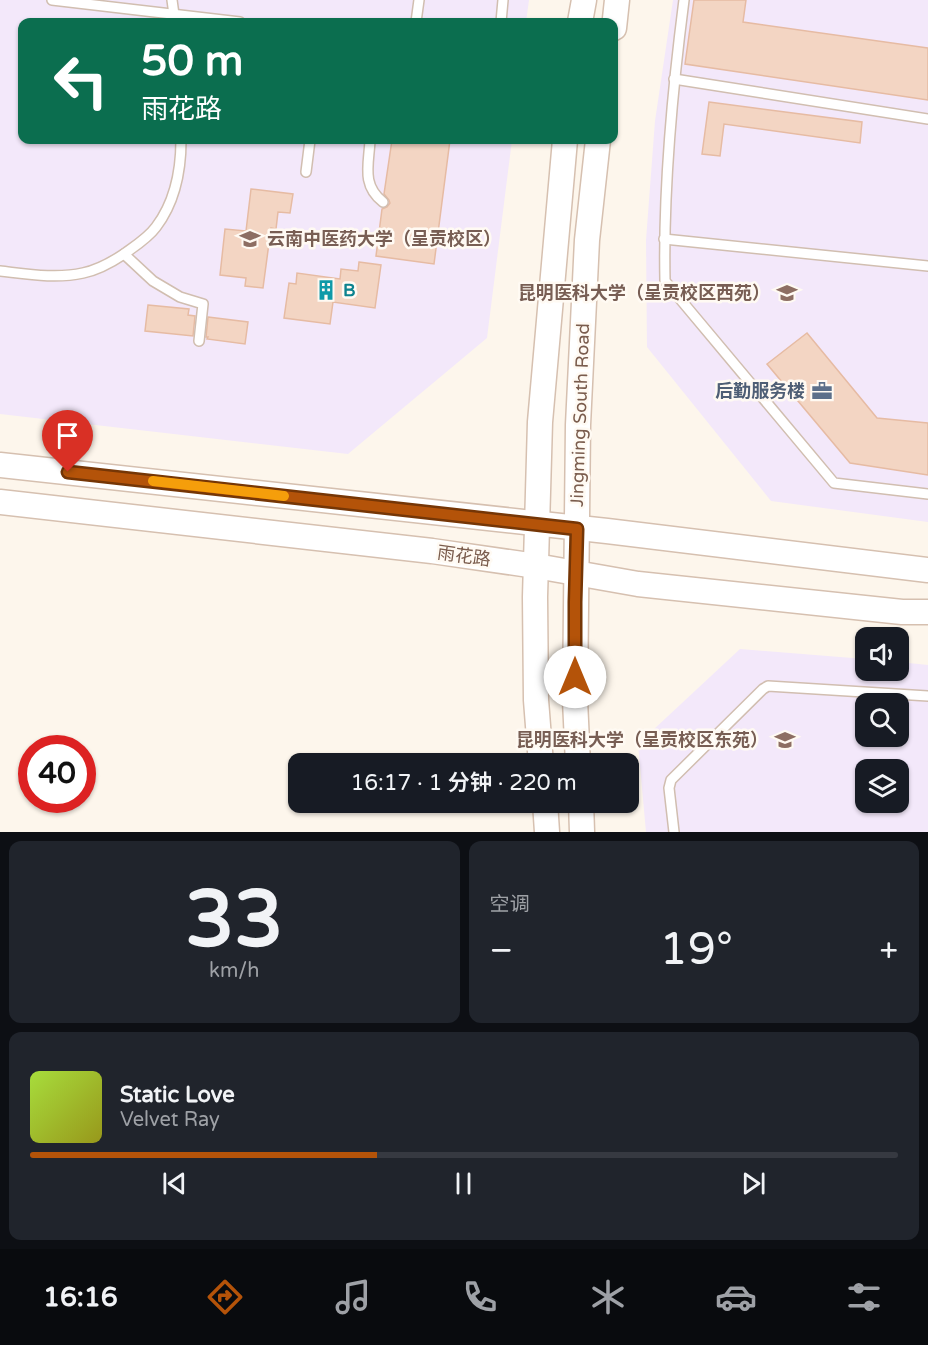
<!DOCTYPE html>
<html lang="zh">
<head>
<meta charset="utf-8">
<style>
	body { margin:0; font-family:"Varela Round","Noto Sans SC",sans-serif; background:#20242c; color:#f1f3f6; height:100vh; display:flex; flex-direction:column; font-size:22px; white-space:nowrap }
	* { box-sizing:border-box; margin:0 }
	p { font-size:20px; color:#9ea1a6 }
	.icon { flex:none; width:33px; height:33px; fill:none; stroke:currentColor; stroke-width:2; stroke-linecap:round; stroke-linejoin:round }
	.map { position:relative; height:832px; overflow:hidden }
	.side { display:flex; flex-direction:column; gap:9px; padding:9px; background:#0d0f14; flex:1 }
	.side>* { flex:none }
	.guide { position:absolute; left:18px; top:18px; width:600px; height:126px; border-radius:12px; box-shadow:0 2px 4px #0004; background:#0b6e4f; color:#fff; overflow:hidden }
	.tools { position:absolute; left:855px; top:627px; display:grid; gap:12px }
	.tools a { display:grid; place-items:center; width:54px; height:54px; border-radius:12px; background:#171b24; box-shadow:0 2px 4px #0004; font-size:30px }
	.speed { position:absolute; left:18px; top:735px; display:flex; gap:12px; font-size:30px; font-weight:700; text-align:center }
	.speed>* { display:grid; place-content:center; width:78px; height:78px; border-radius:50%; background:#171b24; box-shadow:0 2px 4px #0004; line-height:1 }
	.speed .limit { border:9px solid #d22; background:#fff; color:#111 }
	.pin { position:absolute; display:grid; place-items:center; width:51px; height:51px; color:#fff; margin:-62px -26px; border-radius:50% 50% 50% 0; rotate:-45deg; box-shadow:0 0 6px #0007 }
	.pin .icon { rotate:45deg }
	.me { position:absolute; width:66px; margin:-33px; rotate:0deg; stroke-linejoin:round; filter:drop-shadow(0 0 4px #0008) }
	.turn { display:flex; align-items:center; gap:21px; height:126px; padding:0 24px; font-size:27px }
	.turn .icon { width:78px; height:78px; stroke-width:2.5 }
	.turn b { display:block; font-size:42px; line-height:51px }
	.big { font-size:45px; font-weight:600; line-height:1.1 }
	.side .tile { flex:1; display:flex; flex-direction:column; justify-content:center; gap:9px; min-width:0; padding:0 21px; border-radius:12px; background:#20242c }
	.side .dial { align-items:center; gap:0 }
	.dial b { font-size:78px; line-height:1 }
	.song { display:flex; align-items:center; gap:18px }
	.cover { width:72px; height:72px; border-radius:9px; background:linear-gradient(135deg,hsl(80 70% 55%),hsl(60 70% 35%)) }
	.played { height:6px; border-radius:3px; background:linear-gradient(90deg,#b45309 40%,#363941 40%) }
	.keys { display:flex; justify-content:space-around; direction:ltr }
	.heat { display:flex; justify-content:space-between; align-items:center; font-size:33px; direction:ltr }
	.side .tiles { flex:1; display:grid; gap:9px; grid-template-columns:1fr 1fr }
	.tile:last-child { grid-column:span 2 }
	.trip { position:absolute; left:288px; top:753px; width:351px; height:60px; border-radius:12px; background:#171b24; box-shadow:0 2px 4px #0004; font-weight:600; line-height:60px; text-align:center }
	.tabs { display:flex; height:96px; justify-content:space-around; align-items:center; background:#090b0e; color:#9ea1a6 }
	.tabs .icon { width:42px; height:42px }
	.tabs .on { color:#b45309 }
	.tabs b { font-size:27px; color:#f1f3f6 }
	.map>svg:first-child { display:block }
	.education { fill:#f3e8fa; fill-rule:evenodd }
	.building { fill:#f3d5c3; stroke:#e6bba3; stroke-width:1.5 }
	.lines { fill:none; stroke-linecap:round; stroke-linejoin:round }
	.lane-casing { stroke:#d1beb0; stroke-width:12 }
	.secondary-casing { stroke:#d6c0b0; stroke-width:27 }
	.lane { stroke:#fff; stroke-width:9 }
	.secondary { stroke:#fff; stroke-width:24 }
	.route-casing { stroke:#753606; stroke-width:15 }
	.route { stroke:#b45309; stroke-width:10 }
	.slow { stroke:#f59e0b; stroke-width:10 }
	.labels { text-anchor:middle; stroke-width:5; stroke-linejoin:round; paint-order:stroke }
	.education-label { font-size:18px; font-weight:bold; fill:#785e54; stroke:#fffaf3; text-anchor:end }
	.culture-label { font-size:18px; font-weight:bold; fill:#0d838f; stroke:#fffaf3; text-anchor:start }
	.service-label { font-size:18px; font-weight:bold; fill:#4e5e75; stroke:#fffaf3; text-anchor:end }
	.street-label { font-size:18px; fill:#7a5c4d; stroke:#fffaf3 }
</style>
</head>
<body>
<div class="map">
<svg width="928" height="832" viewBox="0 0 928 832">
	<rect width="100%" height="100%" fill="#fdf6ec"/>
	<g class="education">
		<polygon points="0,0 529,0 526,22 22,22 22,140 512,140 487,338 348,454 0,414"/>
		<polygon points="673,0 928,0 928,522 771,501 647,347 646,240 655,121"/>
		<path d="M740,649L865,659L866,670H898L899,662L928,665V832H646L638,744ZM866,704H898V736H866ZM866,770H898V802H866Z"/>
	</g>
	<g class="building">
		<polygon points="694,0 746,0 743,22 928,48 928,100 685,64"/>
		<polygon points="709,102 862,122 860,143 724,124 720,156 702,154"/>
		<polygon points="392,140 450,140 434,264 376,256 382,209 387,207 390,203 389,200 384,194"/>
		<polygon points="251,189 293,194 290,213 278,212 276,229 271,228 263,288 245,286 246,278 220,275 225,229 246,231"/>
		<polygon points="359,262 381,265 375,308 333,302 330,324 284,318 289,283 296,284 297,273 340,279 341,269 358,271"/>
		<polygon points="148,305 189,309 188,315 195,316 193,336 145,331"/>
		<polygon points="208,317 248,322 245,344 207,339 208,337 206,337"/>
		<polygon points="807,333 877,418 928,423 928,475 850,463 767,364"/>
	</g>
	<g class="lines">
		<g class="lane-casing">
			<g id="lane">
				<polyline points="52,0 240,22"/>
				<polyline points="172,0 175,22"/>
				<path d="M684,0C672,93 663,187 665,281L834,483L928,494"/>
				<polyline points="416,22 419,0"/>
				<polyline points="501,22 503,0"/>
				<polyline points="674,79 928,119"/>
				<path d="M370,140C369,164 361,185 383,202"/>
				<polyline points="306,172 310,140"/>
				<polyline points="664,239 928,266"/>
				<polyline points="124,254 153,281 180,297 203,304 199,341"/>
				<path d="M0,271C27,274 56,279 83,273C98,270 112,262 124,254C135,246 148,238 156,227C175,202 181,170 181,140"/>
				<polyline points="674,832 669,788 671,780 763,689 768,686 928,696"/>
			</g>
		</g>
		<g class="secondary-casing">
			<g id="secondary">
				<polyline points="580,22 584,0"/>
				<polyline points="614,28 617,0"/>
				<polyline points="0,465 607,531 928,570"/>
				<polyline points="0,502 432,551 536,566 638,584 902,612 928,612"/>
				<polyline points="541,764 536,700 535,597 540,422 565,140"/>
				<polyline points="578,764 575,700 578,425 587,240 598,140"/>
				<polyline points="545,802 547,832"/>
				<polyline points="581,802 582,832"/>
			</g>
		</g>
		<use href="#lane" class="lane"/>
		<use href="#secondary" class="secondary"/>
	</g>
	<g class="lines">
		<g class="route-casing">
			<polyline id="route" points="68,472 577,529 575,602 575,677"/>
		</g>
		<use href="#route" class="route"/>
		<polyline class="slow" points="153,481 284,496"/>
	</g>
	<defs>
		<g id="university-bare" transform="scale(1.62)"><path d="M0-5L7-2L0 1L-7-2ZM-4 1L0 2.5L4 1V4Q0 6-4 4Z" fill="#8d6e63" stroke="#fffaf3" stroke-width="2.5" paint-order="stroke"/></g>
		<g id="building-bare" transform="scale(1.62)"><path d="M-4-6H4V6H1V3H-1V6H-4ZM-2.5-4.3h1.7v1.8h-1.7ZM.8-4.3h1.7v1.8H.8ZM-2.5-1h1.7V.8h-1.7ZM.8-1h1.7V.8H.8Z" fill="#0f9aa8" stroke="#fffaf3" stroke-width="2.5" paint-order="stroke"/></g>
		<g id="office-bare" transform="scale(1.62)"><path d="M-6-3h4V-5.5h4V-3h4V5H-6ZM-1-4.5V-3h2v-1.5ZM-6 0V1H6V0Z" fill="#5c6f8a" stroke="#fffaf3" stroke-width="2.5" paint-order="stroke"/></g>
	</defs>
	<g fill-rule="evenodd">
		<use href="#university-bare" x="250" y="239"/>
		<use href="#building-bare" x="326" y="290"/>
		<use href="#university-bare" x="787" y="293"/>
		<use href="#office-bare" x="822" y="391"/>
		<use href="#university-bare" x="785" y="740"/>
	</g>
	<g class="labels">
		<g class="education-label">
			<text x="267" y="245" text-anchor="start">云南中医药大学（呈贡校区）</text>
			<text x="770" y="299">昆明医科大学（呈贡校区西苑）</text>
			<text x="768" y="746">昆明医科大学（呈贡校区东苑）</text>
		</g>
		<g class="culture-label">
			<text x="343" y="296">B</text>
		</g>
		<g class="service-label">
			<text x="805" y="397">后勤服务楼</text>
		</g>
		<g class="street-label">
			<text transform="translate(580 415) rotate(-88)" y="6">Jingming South Road</text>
			<text transform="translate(464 556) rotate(8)" y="6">雨花路</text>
		</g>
	</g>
</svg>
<div class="tools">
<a><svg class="icon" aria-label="sound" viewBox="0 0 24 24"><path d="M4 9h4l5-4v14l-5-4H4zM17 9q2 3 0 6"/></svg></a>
<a><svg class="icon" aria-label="search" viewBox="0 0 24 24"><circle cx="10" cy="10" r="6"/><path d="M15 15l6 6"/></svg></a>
<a><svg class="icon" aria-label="layers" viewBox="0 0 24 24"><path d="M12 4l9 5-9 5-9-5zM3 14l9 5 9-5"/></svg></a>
</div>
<div class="speed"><div class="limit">40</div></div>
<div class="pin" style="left:68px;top:472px;background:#d93025"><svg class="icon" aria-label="arrive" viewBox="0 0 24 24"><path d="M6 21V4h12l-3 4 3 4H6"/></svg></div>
<svg class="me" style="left:575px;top:677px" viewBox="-20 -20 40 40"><circle r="19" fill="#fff"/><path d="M0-13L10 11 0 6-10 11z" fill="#b45309"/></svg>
<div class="trip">16:17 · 1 分钟 · 220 m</div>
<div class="guide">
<div class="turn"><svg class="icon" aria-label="left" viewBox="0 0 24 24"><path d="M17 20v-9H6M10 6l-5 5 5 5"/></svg><div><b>50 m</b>雨花路</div></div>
</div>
</div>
<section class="side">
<div class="tiles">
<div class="tile dial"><b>33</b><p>km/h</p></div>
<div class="tile"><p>空调</p>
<div class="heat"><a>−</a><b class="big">19°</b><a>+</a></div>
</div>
<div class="tile">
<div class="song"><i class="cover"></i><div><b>Static Love</b><p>Velvet Ray</p></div></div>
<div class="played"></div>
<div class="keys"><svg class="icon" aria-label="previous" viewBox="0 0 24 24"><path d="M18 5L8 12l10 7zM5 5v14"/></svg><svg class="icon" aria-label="pause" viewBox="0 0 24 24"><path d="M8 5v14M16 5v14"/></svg><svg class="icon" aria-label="next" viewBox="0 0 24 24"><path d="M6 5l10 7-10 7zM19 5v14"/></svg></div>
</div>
</div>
</section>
<nav class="tabs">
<b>16:16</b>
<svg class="icon on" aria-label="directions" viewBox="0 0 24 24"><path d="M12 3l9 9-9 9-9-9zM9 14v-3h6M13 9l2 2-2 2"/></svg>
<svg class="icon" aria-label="music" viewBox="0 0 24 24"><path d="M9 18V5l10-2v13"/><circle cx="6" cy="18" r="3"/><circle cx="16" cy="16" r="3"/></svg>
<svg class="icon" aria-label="phone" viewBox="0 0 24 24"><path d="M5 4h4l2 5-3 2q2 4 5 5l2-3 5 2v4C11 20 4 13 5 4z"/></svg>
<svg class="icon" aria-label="climate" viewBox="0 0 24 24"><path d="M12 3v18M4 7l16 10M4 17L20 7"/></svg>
<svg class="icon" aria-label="car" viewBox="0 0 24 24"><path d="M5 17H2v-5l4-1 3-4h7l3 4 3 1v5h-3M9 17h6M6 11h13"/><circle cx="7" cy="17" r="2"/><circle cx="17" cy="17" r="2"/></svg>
<svg class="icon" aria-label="filters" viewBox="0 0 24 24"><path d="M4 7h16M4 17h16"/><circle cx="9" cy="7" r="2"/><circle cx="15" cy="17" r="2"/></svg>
</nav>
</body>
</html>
